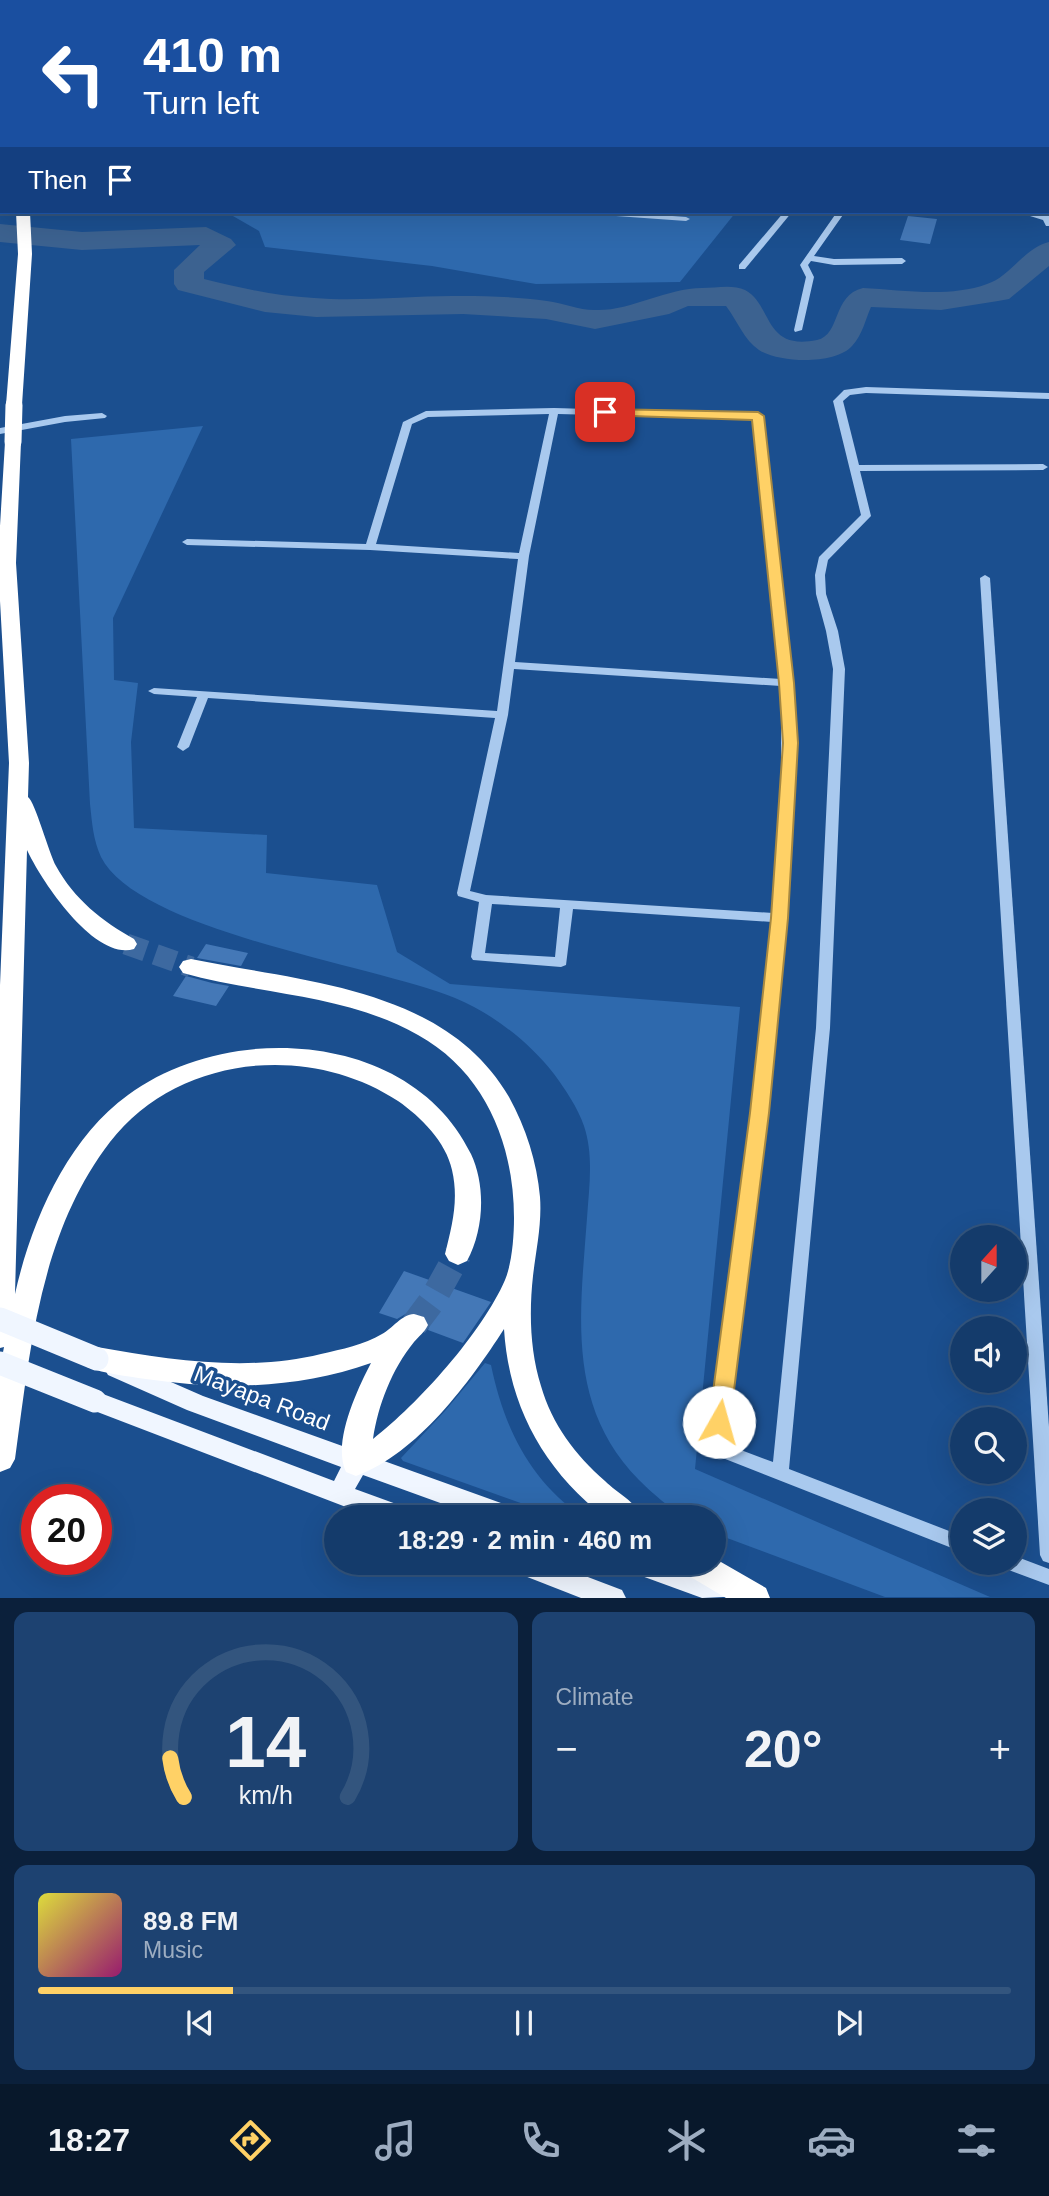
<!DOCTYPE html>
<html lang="en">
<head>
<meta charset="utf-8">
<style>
	body { margin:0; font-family:Helvetica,sans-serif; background:#1d4271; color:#f1f3f6; height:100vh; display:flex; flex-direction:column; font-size:26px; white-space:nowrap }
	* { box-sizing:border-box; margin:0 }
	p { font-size:23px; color:#9dadc1 }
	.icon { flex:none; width:38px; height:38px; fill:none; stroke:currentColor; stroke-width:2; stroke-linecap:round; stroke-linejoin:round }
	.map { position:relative; height:1598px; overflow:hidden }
	.details { display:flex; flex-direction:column; gap:14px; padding:14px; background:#0b203b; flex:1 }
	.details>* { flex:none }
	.hud { position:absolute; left:0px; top:0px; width:1050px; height:214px; box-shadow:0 7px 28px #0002,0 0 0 2px #33557e; background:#1a4fa0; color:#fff; overflow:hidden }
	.needle { width:46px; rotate:21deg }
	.controls { position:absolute; left:950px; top:1225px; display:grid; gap:14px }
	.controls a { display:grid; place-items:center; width:77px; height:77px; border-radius:50%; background:#143b6b; box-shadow:0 7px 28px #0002,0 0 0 2px #33557e; font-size:35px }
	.speed { position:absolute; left:21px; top:1484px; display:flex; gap:14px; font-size:35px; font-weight:700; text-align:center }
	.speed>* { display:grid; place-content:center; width:91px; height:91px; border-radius:50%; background:#143b6b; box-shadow:0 7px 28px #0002,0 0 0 2px #33557e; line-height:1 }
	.speed .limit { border:10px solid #d22; background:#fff; color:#111 }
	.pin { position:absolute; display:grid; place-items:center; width:60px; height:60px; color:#fff; margin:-30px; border-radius:14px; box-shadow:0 4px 10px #0006 }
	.me { position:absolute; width:77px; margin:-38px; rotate:7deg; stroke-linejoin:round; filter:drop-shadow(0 0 5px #0008) }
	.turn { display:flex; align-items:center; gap:24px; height:147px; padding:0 28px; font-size:32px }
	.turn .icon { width:91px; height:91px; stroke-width:2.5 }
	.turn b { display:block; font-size:49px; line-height:60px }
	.then { display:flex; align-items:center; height:66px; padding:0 28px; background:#0003; gap:14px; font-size:26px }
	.big { font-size:52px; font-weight:700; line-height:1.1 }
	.details .tile { flex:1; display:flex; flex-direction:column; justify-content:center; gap:10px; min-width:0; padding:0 24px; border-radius:14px; background:#1d4271 }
	.details .dial { align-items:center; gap:0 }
	.dial svg { height:182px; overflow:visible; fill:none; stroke:#33557e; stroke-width:7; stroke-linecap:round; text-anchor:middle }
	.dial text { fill:#f1f3f6; stroke:none }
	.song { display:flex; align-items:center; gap:21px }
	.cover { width:84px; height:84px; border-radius:10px; background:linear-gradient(135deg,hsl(60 70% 55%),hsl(320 70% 35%)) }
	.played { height:7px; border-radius:4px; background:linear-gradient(90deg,#ffd166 20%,#33557e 20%) }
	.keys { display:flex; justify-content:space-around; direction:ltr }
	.heat { display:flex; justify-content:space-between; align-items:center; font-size:38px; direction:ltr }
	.details .tiles { flex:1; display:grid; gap:14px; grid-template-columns:1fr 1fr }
	.tile:last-child { grid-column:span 2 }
	.trip { position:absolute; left:324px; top:1505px; width:402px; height:70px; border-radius:35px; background:#143b6b; box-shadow:0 7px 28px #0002,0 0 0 2px #33557e; font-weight:700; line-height:70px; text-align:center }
	.tab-bar { display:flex; height:112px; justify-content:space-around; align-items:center; background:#08182b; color:#9dadc1 }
	.tab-bar .icon { width:49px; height:49px }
	.tab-bar .active { color:#ffd166 }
	.tab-bar b { font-size:32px; color:#f1f3f6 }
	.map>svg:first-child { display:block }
	.green { fill:#2e69ad }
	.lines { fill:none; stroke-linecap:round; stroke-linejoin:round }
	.river { fill:#3c6290; fill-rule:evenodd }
	.building { fill:#4478b7 }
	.highway-tunnel-far1 { stroke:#3d69a0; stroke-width:21; stroke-dasharray:21 10; stroke-linecap:butt }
	.highway-tunnel { stroke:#3d69a0; stroke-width:27; stroke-dasharray:27 14; stroke-linecap:butt }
	.minor { fill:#a9c9ee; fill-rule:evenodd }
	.major { fill:#f0f6ff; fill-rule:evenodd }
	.highway { fill:#fff; fill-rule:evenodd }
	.major-bridge { stroke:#f0f6ff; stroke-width:23 }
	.highway-bridge { stroke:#fff; stroke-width:17 }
	.route { fill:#ffd166; stroke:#a68842; stroke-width:2 }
	.labels { text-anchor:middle; stroke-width:7; stroke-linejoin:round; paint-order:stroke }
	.near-street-label { font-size:23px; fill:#fff; stroke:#1b4f8f }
</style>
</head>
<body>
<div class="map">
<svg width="1049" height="1598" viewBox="0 0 1049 1598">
	<rect width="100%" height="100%" fill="#1b4f8f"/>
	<g class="green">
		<polygon points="97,0 518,0 528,2 96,2"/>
		<polygon points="226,212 736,212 680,282 536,284 432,266 265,247 259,231"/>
		<path d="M203,426L113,618L114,680L138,683L131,742L134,828L267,835L266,873L377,885L397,952L450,984L740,1007L695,1469L990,1597H885L727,1538L714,1531V1517C706,1517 695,1519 687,1517C675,1514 648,1489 639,1480C566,1406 580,1314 587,1218C589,1188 594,1156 584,1126C578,1108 565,1089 554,1074C529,1042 492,1013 455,998C375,965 139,932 101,857C93,840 92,822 90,804L71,439Z"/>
		<path d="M485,1363L491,1365C504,1427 529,1480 583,1517H560L403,1461L401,1458L445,1411Z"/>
	</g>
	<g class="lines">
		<g class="river">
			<polygon points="527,0 567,0 569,2 529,2"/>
			<rect x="1048" y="95" width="1" height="16"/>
			<path d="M0,224L82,232L206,227L231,239L236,245L204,272V279C241,288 276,296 314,298C363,302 413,295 462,296C490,296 520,297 547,301C563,303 579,310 594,310C629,312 666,288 702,288C715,288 733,284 745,290C773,305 763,351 817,340C841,335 832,295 863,288C902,290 949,298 987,284C1011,276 1024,248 1049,242V266L1009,299L998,301L941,310L871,307C865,320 863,334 852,346C835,365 779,363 759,350C744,340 737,320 726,306H688L669,314L595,329L546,319L463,314L316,317L265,312L178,290L174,284V270L200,245L82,250L0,242Z"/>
		</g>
	</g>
	<g class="building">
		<polygon points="908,216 937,219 930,244 900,240"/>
		<polygon points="206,944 248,953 241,966 197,958"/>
		<polygon points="186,976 212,983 229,986 216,1006 173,996"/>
		<polygon points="404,1271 491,1302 463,1343 428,1330 430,1324 424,1314 409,1312 397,1319 379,1313"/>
	</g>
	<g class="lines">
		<polyline class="highway-tunnel-far1" points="126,944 191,967"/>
		<polyline class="highway-tunnel" points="414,1325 432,1301 458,1254"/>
		<g class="minor">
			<rect x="1048" y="186" width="1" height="4"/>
			<rect x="0" y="206" width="2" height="5"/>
			<polygon points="584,212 618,212 686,217 690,219 686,221 588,214"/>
			<polygon points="784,212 792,212 745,269 739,269 739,265"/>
			<polygon points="837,212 845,212 814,256 834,259 902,258 906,261 902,264 834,265 811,261 808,265 814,277 802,330 795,332 794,330 806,277 800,265"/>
			<polygon points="1017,212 1030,212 1049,216 1049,226 1046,226 1043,220"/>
			<path d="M866,387L1049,393V399L866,393L850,395L843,401L859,465L1043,464L1048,467L1043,470L860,471L871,516L828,560L825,575L826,594L838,631L845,669L830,1028L789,1469L962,1536V1552L710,1453L708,1448L745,1165L772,922L573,909L566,965L561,967L473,960L471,957L479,902L458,896L457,893L495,718L208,698L189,747L183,751L177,747L197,697L154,694L148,691L154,688L497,711L518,559L370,550L187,545L182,542L187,539L366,544L403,422L426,411L554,408L761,414L793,683L794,800L786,918L772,1052L725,1444L773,1462L816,1028L833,669L826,631L816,594L815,575L819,557L861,515L833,401L844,390ZM549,414L519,553L376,544L412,424L428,417ZM558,414L754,419L781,679L515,662L529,556ZM514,669L781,686V800L773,913L486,895L470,891L508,715ZM492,904L560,908L555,957L485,953Z"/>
			<polygon points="102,413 107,416 105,418 65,422 0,434 0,428 65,416"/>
			<polygon points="985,575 990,578 1049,1427 1049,1563 1043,1561 1040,1555 980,578"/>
			<polygon points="1015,1556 1049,1569 1049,1585 1006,1569 1003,1563 1015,1563"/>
		</g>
		<g class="major">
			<polygon points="116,1358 203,1396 518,1509 521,1517 479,1517 363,1475 355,1489 410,1509 413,1517 372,1517 87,1408 83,1401 87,1394 95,1391 334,1481 341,1467 187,1410 108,1375 104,1368 108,1361"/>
			<polygon points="508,1563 551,1563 622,1590 626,1598 581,1598 512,1571"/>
			<polygon points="624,1563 669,1563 740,1588 744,1596 702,1598 628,1571"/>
		</g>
		<g class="highway">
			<rect x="32" y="0" width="12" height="2"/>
			<polygon points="16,212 30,212 32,254 22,405 14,410 6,405 18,254"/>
			<path d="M13,437L21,442L16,563L29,763L28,797C35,802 49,853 56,866C74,899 102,921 134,939L137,944L134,949C94,961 41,880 27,850L15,1294C31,1222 67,1139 128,1095C229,1020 412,1031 471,1154C486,1186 484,1230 467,1261L458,1265L449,1261L445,1254C452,1226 459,1200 452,1170C446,1142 421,1117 398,1101C309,1042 177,1055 110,1142C40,1233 30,1350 15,1459L10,1468L0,1472V1368L4,1347L0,1348V985L9,763L0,601V526L5,442Z"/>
			<path d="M191,959C303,982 445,987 509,1097C526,1128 537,1162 540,1197C542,1224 536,1250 533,1276C529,1312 530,1351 541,1386C552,1424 575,1455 605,1481C617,1493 635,1501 642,1517H605C544,1470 509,1407 504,1329C470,1382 417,1454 356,1476L346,1472C332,1443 357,1390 371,1363C298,1389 222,1390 146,1379C126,1376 106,1374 87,1367L83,1359L87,1351L97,1347C170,1360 248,1372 321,1354C342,1349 364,1345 382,1334C392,1329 402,1314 414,1314C415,1314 423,1317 424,1317L428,1325C424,1333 419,1336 414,1342C392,1369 378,1405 373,1439C418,1404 482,1333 505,1280C512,1263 514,1237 514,1218C514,1144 485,1072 418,1035C346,994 261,995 183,973L179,967L183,961Z"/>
			<polygon points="714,1558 766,1588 770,1598 726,1598 684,1573 680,1563 714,1563"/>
		</g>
		<g class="major-bridge">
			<polyline points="0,1319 97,1359"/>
			<polyline points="0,1363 95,1401"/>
		</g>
		<polyline class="highway-bridge" points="13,442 14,405"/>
	</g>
	<polygon class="route" points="605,409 758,412 764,416 794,683 798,743 788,918 769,1113 730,1422 727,1428 719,1431 712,1428 709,1422 750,1113 771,918 783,743 779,683 752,420 600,415 598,412"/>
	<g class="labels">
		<g class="near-street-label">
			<text transform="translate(262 1398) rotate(21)" y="8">Mayapa Road</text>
		</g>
	</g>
</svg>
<div class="controls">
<a><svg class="needle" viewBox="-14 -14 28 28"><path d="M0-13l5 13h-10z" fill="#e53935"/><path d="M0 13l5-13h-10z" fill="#9dadc1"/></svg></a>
<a><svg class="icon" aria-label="sound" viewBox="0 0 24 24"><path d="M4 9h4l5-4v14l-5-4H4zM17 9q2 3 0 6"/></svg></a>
<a><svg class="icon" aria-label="search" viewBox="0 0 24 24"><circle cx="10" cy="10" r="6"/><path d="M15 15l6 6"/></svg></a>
<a><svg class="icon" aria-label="layers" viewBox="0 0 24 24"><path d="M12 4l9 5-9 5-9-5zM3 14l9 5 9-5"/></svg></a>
</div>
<div class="speed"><div class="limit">20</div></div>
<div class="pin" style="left:605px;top:412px;background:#d93025"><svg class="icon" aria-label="arrive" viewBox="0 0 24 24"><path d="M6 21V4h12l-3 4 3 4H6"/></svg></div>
<svg class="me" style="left:719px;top:1422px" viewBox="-20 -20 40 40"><circle r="19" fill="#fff"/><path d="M0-13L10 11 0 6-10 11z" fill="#ffd166"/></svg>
<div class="trip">18:29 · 2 min · 460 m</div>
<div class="hud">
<div class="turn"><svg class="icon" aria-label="left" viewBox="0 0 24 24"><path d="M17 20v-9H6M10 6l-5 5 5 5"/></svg><div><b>410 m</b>Turn left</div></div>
<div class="then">Then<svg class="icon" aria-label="arrive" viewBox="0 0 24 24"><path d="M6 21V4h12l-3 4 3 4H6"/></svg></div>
</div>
</div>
<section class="details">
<div class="tiles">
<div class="tile dial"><svg viewBox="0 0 100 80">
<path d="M14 69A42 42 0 1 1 86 69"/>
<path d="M14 69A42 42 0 0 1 8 52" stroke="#ffd166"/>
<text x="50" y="56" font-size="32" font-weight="700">14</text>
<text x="50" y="72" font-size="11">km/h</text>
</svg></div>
<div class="tile"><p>Climate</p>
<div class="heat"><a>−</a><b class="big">20°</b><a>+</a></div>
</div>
<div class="tile">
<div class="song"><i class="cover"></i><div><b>89.8 FM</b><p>Music</p></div></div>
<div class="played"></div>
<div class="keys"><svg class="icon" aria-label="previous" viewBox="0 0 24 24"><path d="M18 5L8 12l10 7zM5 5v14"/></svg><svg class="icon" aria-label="pause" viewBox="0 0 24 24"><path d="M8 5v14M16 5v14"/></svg><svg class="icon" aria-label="next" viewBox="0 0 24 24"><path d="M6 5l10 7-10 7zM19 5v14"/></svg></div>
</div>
</div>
</section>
<nav class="tab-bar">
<b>18:27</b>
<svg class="icon active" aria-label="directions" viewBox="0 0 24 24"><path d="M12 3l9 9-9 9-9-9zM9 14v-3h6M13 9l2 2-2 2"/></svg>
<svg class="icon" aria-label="music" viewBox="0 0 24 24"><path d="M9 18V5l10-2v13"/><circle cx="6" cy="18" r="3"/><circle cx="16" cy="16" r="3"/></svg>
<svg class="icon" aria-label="phone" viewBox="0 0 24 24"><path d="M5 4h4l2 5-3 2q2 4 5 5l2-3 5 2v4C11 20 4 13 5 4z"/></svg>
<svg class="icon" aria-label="climate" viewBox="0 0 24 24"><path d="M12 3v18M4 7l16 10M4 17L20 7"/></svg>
<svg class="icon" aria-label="car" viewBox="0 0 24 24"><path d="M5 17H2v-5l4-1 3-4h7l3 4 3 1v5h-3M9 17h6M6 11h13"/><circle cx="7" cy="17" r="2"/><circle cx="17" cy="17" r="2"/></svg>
<svg class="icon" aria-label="filters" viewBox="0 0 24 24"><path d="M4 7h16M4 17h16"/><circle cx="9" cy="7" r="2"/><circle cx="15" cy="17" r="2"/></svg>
</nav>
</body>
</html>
